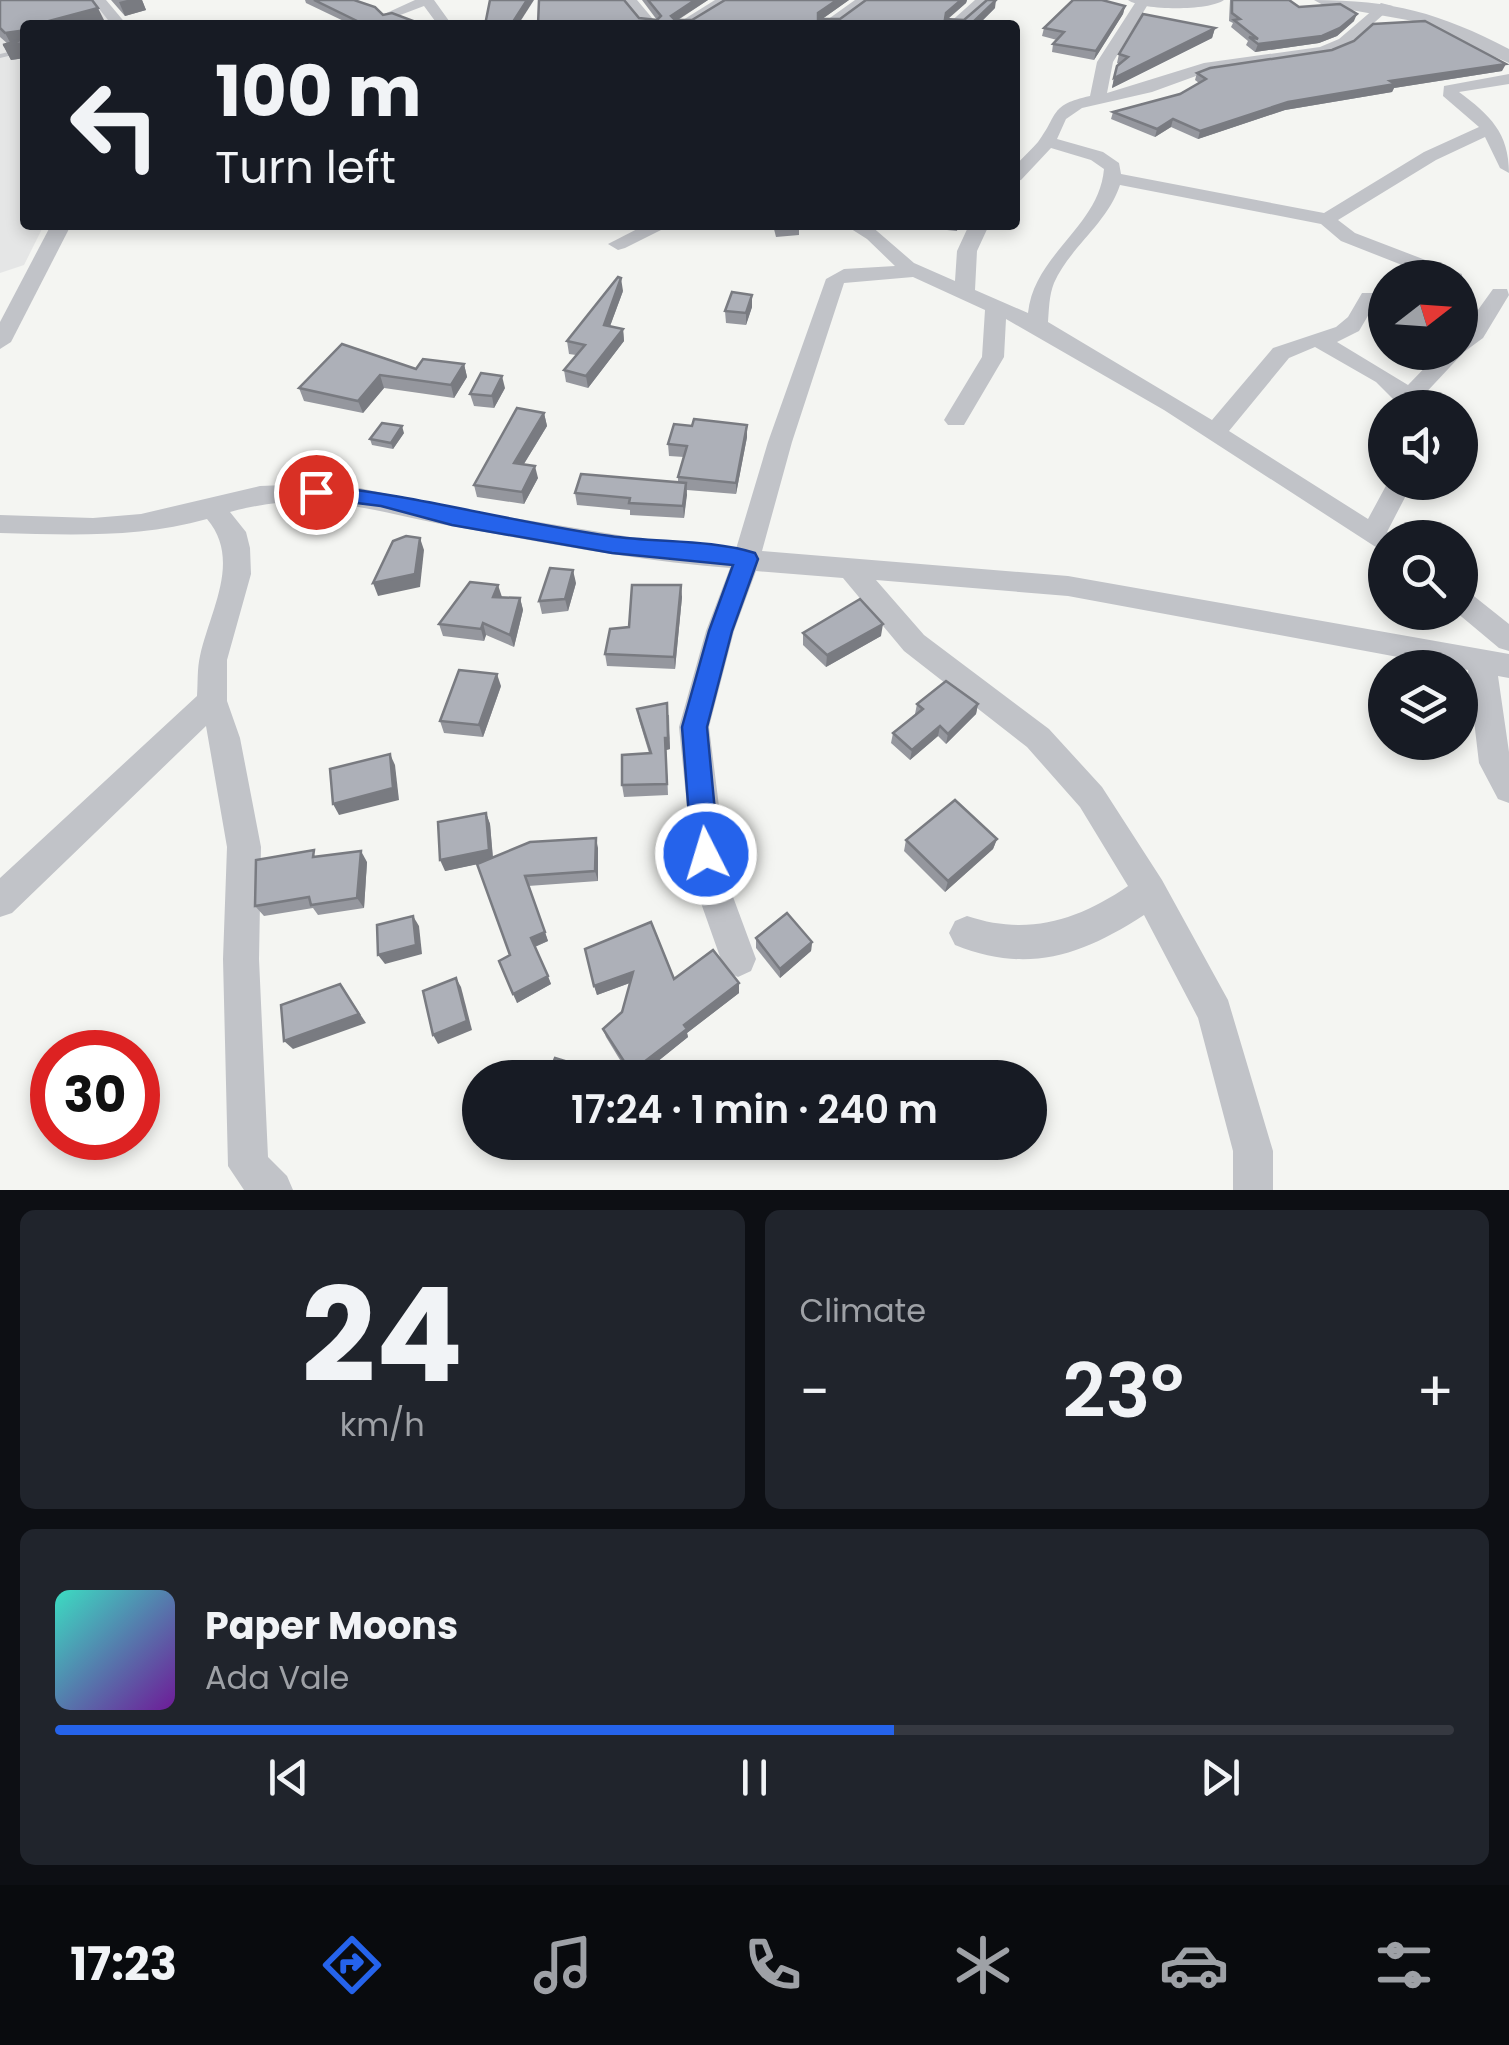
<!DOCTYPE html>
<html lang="en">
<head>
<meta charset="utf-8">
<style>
	body { margin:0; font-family:Poppins,sans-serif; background:#20242c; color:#f1f3f6; height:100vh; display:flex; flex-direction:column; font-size:38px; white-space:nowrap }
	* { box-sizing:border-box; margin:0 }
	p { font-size:32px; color:#9ea1a6 }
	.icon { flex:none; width:55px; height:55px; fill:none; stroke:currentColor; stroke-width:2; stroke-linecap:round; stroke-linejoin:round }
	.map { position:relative; height:1190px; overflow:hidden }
	.drawer { display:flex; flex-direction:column; gap:20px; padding:20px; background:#0d0f14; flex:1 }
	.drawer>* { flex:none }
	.hud { position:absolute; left:20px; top:20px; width:1000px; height:210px; border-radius:10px; box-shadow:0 5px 15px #0003; background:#171b24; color:#f1f3f6; overflow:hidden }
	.needle { width:65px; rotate:73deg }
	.controls { position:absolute; left:1368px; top:260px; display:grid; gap:20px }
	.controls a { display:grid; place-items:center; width:110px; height:110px; border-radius:50%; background:#171b24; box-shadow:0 5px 15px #0003; font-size:50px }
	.speed { position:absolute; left:30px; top:1030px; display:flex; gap:20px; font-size:50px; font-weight:700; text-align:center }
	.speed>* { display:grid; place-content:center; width:130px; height:130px; border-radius:50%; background:#171b24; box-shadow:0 5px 15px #0003; line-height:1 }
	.speed .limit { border:15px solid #d22; background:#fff; color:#111 }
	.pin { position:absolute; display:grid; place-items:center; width:85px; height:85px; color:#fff; margin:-42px; border:5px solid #fff; border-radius:50%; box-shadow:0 2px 10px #0007 }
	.me { position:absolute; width:110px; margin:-55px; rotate:355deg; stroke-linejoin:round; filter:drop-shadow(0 0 8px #0008) }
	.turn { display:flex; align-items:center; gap:35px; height:210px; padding:0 30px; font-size:45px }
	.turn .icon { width:130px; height:130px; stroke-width:2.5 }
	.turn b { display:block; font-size:70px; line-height:85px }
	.big { font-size:75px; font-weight:600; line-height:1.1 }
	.drawer .card { flex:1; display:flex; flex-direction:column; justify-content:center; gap:15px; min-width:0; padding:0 35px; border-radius:15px; background:#20242c }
	.drawer .dial { align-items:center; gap:0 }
	.dial b { font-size:130px; line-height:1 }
	.song { display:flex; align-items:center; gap:30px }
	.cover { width:120px; height:120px; border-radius:15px; background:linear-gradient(135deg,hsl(170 70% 55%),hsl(280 70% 35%)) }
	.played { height:10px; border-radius:5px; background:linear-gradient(90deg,#2563eb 60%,#363941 60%) }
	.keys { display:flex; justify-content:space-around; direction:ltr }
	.heat { display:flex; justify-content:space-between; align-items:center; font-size:55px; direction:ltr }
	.drawer .tiles { flex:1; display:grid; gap:20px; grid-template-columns:1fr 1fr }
	.card:last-child { grid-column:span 2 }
	.trip { position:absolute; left:462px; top:1060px; width:585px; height:100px; border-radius:50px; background:#171b24; box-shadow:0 5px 15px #0003; font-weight:600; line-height:100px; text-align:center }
	.menu { display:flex; height:160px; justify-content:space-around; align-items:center; background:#090b0e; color:#9ea1a6 }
	.menu .icon { width:70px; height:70px }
	.menu .on { color:#2563eb }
	.menu b { font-size:45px; color:#f1f3f6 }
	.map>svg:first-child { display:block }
	.built { fill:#e5e6e6 }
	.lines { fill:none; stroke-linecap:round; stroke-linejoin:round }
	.service { fill:#c1c3c8; fill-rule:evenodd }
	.minor { fill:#c1c3c8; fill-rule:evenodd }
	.tertiary { fill:#c1c3c8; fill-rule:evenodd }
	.wall { fill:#95979e }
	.shaded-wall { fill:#797b81 }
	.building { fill:#adb0b8; stroke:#797b81; stroke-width:2.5 }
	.route { fill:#2563eb; stroke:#184099; stroke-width:2.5 }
</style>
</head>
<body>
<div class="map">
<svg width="1509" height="1190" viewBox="0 0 1509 1190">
	<rect width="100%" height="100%" fill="#f4f5f2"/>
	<polygon class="built" points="0,0 103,0 111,25 25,25 25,225 44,225 24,265 0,273"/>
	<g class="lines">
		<polygon class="service" points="25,48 25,52 0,58 0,54"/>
		<g class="minor">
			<polygon points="92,0 106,0 127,25 112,25"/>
			<polygon points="415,0 434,0 452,25 438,25 424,6 387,20 380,16"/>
			<polygon points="623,0 637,0 658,25 643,25"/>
			<polygon points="715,0 732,0 692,25 675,25"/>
			<polygon points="855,0 871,0 837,25 820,25"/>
			<polygon points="975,0 990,0 963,25 947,25"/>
			<path d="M1137,0L1150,1L1113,62L1107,93L1204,63L1320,47L1339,39L1381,3L1393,6L1349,45L1328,54L1207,72L1152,92L1082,108L1066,119L1057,139L1103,152L1119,163L1121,174L1324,213L1424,152L1479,127L1443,96L1444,86L1509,74V84L1459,92C1490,115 1509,133 1509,173L1500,168L1485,137L1436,160L1338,220L1355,233L1462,274V282L1460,278H1435L1341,241L1321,224L1120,185C1107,224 1070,247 1054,283C1049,295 1049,310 1048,322L1212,420L1273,348L1336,327L1348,317L1362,293H1376L1379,297L1359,331L1337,342L1408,385L1440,352H1460V335L1493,289H1507L1509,295L1483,338L1464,352L1420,399L1426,408H1402L1376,382L1315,347L1289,358L1229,431L1368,519L1388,482H1413L1387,532L1395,538H1385V553L1164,410L1006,319L1004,357L964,425H948L944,420L982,357L985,310L913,277L844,283L792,442L762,551L1068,576L1509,654V678L1498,676L1509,752V803L1498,799L1479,763L1468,670L1068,596L876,580L924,635L1049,729L1102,787L1162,880L1228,1000L1273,1151V1190H1233V1151L1198,1018L1144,915C1081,956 1027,974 955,945L949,933L955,921L967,916C1027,936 1077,921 1128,886L1080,807L1027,747L904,651L843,578L756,571L734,631L709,727L729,886L756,959L751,971L738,977L725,971L695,886L679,727L706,631L730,568C638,561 547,543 457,527C373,512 317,488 230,512L246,532L250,548L251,574L227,660V701L240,738L261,847L259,959L268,1157L287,1176L293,1190H244L228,1166L223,959L227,847L206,726L12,913L0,917V878L197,696C198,683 197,669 200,656C210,610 242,560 207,519C139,538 70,535 0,533V515L93,518L141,514L260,486L336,483L452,508L673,544L736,549L768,442L826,279L844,269L895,266L867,239L845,225H870L914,263L955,281L957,251L969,225H989L977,251L975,290L1028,313C1034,254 1099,227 1104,169L1091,160L1051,148L1021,180L1015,181V166C1022,158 1031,150 1038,142C1059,114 1049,105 1090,96L1097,62Z"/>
			<polygon points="51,225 71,225 11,342 0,349 0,322"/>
			<polygon points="645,225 671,225 625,248 618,250 608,244"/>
			<polygon points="1460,590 1470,593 1509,624 1509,651 1499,648 1456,612 1460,612"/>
		</g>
		<g class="tertiary">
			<path d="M1128,0H1224C1209,11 1143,11 1128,0Z"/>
			<path d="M1314,0C1392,0 1440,13 1509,49V63L1413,21L1323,5Z"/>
		</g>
	</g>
	<g class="wall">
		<polygon points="0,0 105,22 25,25 25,58 11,60 3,45 8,44 0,37"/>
		<polygon points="111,0 142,0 146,10 125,16"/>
		<polygon points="305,0 354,0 383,15 418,25 352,25 306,3"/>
		<polygon points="642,0 708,0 678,20 692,20 849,0 822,19 840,19 866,0 967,0 966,3 948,19 964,20 995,8 978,25 538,25 639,18 657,20"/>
		<polygon points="1230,0 1289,0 1299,7 1354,21 1337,36 1319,43 1255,52 1246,45 1248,41 1231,27 1233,23 1229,21"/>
		<polygon points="1125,6 1123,14 1094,60 1052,52 1053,44 1057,40 1042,36 1044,28"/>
		<polygon points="1215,28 1212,38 1112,88 1117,66 1119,64 1117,63 1119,54"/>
		<polygon points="1502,71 1394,88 1392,92 1285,110 1198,139 1171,127 1155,137 1111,119 1113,112 1180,94 1199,83 1195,80 1197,73"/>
		<polygon points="773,225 799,225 799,235 776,237"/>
		<polygon points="938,225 958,225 957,231 937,229"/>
		<polygon points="623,291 610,326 623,329 624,341 588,388 566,382 564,370 576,355 569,354 567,341"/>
		<polygon points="752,295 752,307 746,325 726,323 725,311"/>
		<polygon points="464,364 467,377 454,398 384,388 363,413 304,401 299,388 416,369"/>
		<polygon points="505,388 494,408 474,406 470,394"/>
		<polygon points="544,413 547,426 524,464 538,478 524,504 477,497 474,485"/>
		<polygon points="747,425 747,437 736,494 687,490 684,518 630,515 630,510 577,505 575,493 678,482 678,477 684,457 669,456 668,444 692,426"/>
		<polygon points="404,433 393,449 372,445 370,439"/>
		<polygon points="576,583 568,611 542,614 539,601"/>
		<polygon points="501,597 520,598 523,610 514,647 486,635 484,641 443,636 439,624"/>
		<polygon points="682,597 675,669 607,666 605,654 629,627"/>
		<polygon points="803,633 881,636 826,667 803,645"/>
		<polygon points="501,686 483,737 444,733 440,721"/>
		<polygon points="917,704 978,704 976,714 946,744 938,736 910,760 891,743 893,733 916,715 915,714"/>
		<polygon points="637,709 669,715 670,749 666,750 668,795 624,797 622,785 649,753 639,720"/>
		<polygon points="486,813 490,824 493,857 598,848 598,881 528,886 548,941 535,947 551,984 517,1003 510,955 477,864 445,871"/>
		<polygon points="997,839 993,849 945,892 904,851 906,840"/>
		<polygon points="318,857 367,862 364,908 318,915 313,908 264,916 255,906"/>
		<polygon points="756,938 812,942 811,951 780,978 756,948"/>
		<polygon points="585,949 674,979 739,983 739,993 687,1033 688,1037 637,1078 631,1078 606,1037 603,1029 622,1012 630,983 597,995"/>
		<polygon points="522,1142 556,1142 551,1157 527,1149"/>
	</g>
	<g class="shaded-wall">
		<polygon points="127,0 142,0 146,10 125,16 119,2"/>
		<polygon points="527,0 534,0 518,25 511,25"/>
		<polygon points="695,0 708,0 671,24 671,16"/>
		<polygon points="837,0 849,0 818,22 818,13"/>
		<polygon points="961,0 967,0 966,3 944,22 946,13"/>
		<polygon points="996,0 995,8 978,25 970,25"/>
		<polygon points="1125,6 1123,14 1094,60 1096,51"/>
		<polygon points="98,8 105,22 93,25 34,25"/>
		<polygon points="1357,14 1354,21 1337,36 1319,43 1255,52 1258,44"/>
		<polygon points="1215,28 1212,38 1112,88 1114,78"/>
		<polygon points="20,31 25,40 25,58 11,60 3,45 11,44 5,33"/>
		<polygon points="1506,64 1502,71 1394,88 1392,92 1285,110 1198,139 1200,131 1288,102 1390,81"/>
		<polygon points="1173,119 1171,127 1155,137 1157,129"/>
		<polygon points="621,278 623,291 606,337 604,325"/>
		<polygon points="752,295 752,307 746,325 746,313"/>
		<polygon points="623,329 624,341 588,388 586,376"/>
		<polygon points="464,364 467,377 454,398 451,385"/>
		<polygon points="380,375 384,388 363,413 358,401"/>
		<polygon points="502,376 505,388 494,408 492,396"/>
		<polygon points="544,413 547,426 517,475 514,463"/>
		<polygon points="747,425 747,437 736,494 736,483"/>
		<polygon points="402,426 404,433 393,449 391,443"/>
		<polygon points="535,466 538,478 524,504 522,492"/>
		<polygon points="686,483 687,495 684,518 683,506"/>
		<polygon points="420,538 424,550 420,587 378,596 373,583"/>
		<polygon points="573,570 576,583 568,611 565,599"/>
		<polygon points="498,585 502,597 493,597"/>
		<polygon points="681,585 682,597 675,669 674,657"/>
		<polygon points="520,598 523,610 514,647 510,635"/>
		<polygon points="483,623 486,635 484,641 481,629"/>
		<polygon points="883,624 881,636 826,667 827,655"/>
		<polygon points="497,674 501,686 483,737 479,725"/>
		<polygon points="667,703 670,749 666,750 668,795 665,738"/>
		<polygon points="978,704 976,714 946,744 948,734"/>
		<polygon points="940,726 938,736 910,760 912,750"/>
		<polygon points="390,754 395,765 399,800 339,815 333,804"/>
		<polygon points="486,813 490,824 493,861 445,871 440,860"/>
		<polygon points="596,838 598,848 598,881 595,871"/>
		<polygon points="997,839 993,849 945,892 948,881"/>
		<polygon points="361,851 367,862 364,908 357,898"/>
		<polygon points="413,916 419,926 422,954 385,964 378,955"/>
		<polygon points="545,932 548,941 534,947 531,938"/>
		<polygon points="812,942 811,951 780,978 780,969"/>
		<polygon points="633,972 635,981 597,995 594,986"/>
		<polygon points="548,976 551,984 517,1003 513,994"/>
		<polygon points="456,978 461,987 472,1030 438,1044 433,1035"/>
		<polygon points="739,983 739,993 687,1033 688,1037 637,1078 632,1078 631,1072 684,1025"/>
		<polygon points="340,984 366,1023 293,1049 284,1041"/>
		<polygon points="578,1065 581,1073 580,1078 573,1078"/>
		<polygon points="549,1142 556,1142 551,1157 546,1150"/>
	</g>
	<g class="building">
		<polygon points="0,0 92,0 98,8 34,25 25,25 25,43 3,45 21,40 20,31 5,33 0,28"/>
		<polygon points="314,0 354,0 375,7 383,15 392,13 416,22 418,25 357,25 357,21"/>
		<polygon points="490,0 527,0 511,25 485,25"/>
		<polygon points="539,0 624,0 639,18 657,20 661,16 648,0 695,0 671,16 675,20 692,20 725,0 837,0 818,13 818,19 840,19 866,0 961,0 946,13 945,19 964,20 987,0 996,0 970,25 538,25"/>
		<polygon points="1073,0 1102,0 1125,6 1096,51 1053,44 1064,32 1044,28"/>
		<polygon points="1232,0 1289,0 1299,7 1340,4 1357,14 1340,28 1322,36 1258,44 1249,37 1258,39 1234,20 1240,19 1232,13"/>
		<polygon points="1143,14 1215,28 1114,78 1117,66 1128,57 1119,54"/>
		<polygon points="1425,21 1506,64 1390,81 1395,84 1288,102 1200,131 1173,119 1157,129 1113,112 1180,94 1206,79 1197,73 1210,68 1332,50 1354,41 1373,24"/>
		<polygon points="776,225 799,225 799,226 776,227"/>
		<polygon points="618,277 621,278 604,325 623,329 586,376 564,370 585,345 567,341"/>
		<polygon points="732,292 752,295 746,313 725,311"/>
		<polygon points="342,344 416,369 423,359 464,364 451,385 380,375 358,401 299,388"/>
		<polygon points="481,373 502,376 492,396 470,394"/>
		<polygon points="517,408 544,413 514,463 535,466 522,492 474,485"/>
		<polygon points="694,419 747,425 736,483 678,477 687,446 668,444 674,424 692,426"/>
		<polygon points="382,423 402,426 391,443 370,439"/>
		<polygon points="581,474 686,483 683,506 629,503 630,498 575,493"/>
		<polygon points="406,536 420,538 415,574 373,583 393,541"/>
		<polygon points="550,568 573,570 565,599 539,601"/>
		<polygon points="470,582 498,585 493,597 520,598 510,635 483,623 481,629 439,624"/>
		<polygon points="632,585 681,585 674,657 605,654 610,629 629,627"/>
		<polygon points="860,599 883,624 827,655 803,633"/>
		<polygon points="459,670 497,674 479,725 440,721"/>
		<polygon points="946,681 978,704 948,734 940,726 912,750 893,733 923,709 917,704"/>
		<polygon points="667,703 668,738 665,738 667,784 622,785 622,755 651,753 637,709"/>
		<polygon points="390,754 393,788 333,804 330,769"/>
		<polygon points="955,800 997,839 948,881 906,840"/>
		<polygon points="486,813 489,850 440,860 438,822"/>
		<polygon points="596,838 595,871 525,876 545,932 531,938 548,976 513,994 499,961 510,955 477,864 530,842"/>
		<polygon points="314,850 313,857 361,851 357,898 311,905 309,897 255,906 256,860"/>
		<polygon points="787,913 812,942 780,969 756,938"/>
		<polygon points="413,916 416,945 378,955 377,925"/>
		<polygon points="651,922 674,979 713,950 739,983 684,1025 687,1029 631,1072 603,1029 622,1012 633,972 594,986 585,949"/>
		<polygon points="456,978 467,1021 433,1035 423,991"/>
		<polygon points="340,984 359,1014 284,1041 281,1005"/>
		<polygon points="555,1058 578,1065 573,1078 547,1078"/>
		<polygon points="524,1142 549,1142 546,1150"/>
	</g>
	<path class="route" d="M316,485C415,495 511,522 610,536C657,543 710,539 755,553L758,559L732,631L707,727L719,854L715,862L706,866L696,862L692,854L682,727L709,631L733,565L612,553L452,525L381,506L309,497L306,492Z"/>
</svg>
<div class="controls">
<a><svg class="needle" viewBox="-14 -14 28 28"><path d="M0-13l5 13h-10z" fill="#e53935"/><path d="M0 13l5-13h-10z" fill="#9ea1a6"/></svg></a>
<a><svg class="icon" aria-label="sound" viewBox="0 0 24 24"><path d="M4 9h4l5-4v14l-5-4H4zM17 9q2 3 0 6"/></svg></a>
<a><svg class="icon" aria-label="search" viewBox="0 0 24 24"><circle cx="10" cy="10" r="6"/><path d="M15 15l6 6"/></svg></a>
<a><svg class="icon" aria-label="layers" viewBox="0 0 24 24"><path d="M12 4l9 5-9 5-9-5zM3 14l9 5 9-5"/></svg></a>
</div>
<div class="speed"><div class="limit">30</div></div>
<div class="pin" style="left:316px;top:492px;background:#d93025"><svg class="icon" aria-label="arrive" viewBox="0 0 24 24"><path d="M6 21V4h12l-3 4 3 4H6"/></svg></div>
<svg class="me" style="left:706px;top:854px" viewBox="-20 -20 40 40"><circle r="17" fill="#2563eb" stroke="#fff" stroke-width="3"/><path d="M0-11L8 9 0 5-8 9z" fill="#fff"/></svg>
<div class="trip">17:24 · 1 min · 240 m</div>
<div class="hud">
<div class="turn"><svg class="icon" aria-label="left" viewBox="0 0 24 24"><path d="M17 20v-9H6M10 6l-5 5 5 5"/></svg><div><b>100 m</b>Turn left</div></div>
</div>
</div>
<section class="drawer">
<div class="tiles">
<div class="card dial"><b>24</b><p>km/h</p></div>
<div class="card"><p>Climate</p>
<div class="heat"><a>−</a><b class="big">23°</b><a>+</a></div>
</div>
<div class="card">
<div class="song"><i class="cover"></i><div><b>Paper Moons</b><p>Ada Vale</p></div></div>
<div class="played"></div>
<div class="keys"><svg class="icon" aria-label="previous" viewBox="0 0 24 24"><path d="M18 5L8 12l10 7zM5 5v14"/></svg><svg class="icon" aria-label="pause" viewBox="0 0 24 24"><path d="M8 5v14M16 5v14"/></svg><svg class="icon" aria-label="next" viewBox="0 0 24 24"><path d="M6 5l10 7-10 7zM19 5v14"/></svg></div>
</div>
</div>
</section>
<nav class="menu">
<b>17:23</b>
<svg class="icon on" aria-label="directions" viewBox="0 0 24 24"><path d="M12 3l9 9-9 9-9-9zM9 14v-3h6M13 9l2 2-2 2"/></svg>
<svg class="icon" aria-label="music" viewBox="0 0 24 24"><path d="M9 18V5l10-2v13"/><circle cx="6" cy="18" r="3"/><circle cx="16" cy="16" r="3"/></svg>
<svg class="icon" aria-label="phone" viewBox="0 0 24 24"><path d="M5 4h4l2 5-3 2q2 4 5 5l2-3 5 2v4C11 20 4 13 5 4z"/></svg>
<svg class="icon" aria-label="climate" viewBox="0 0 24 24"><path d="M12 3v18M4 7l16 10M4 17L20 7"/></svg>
<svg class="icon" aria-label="car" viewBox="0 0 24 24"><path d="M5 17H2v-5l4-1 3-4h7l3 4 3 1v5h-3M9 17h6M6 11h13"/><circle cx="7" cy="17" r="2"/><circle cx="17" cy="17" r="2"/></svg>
<svg class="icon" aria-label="filters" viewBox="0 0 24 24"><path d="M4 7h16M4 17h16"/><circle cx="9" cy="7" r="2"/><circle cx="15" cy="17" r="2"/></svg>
</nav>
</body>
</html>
